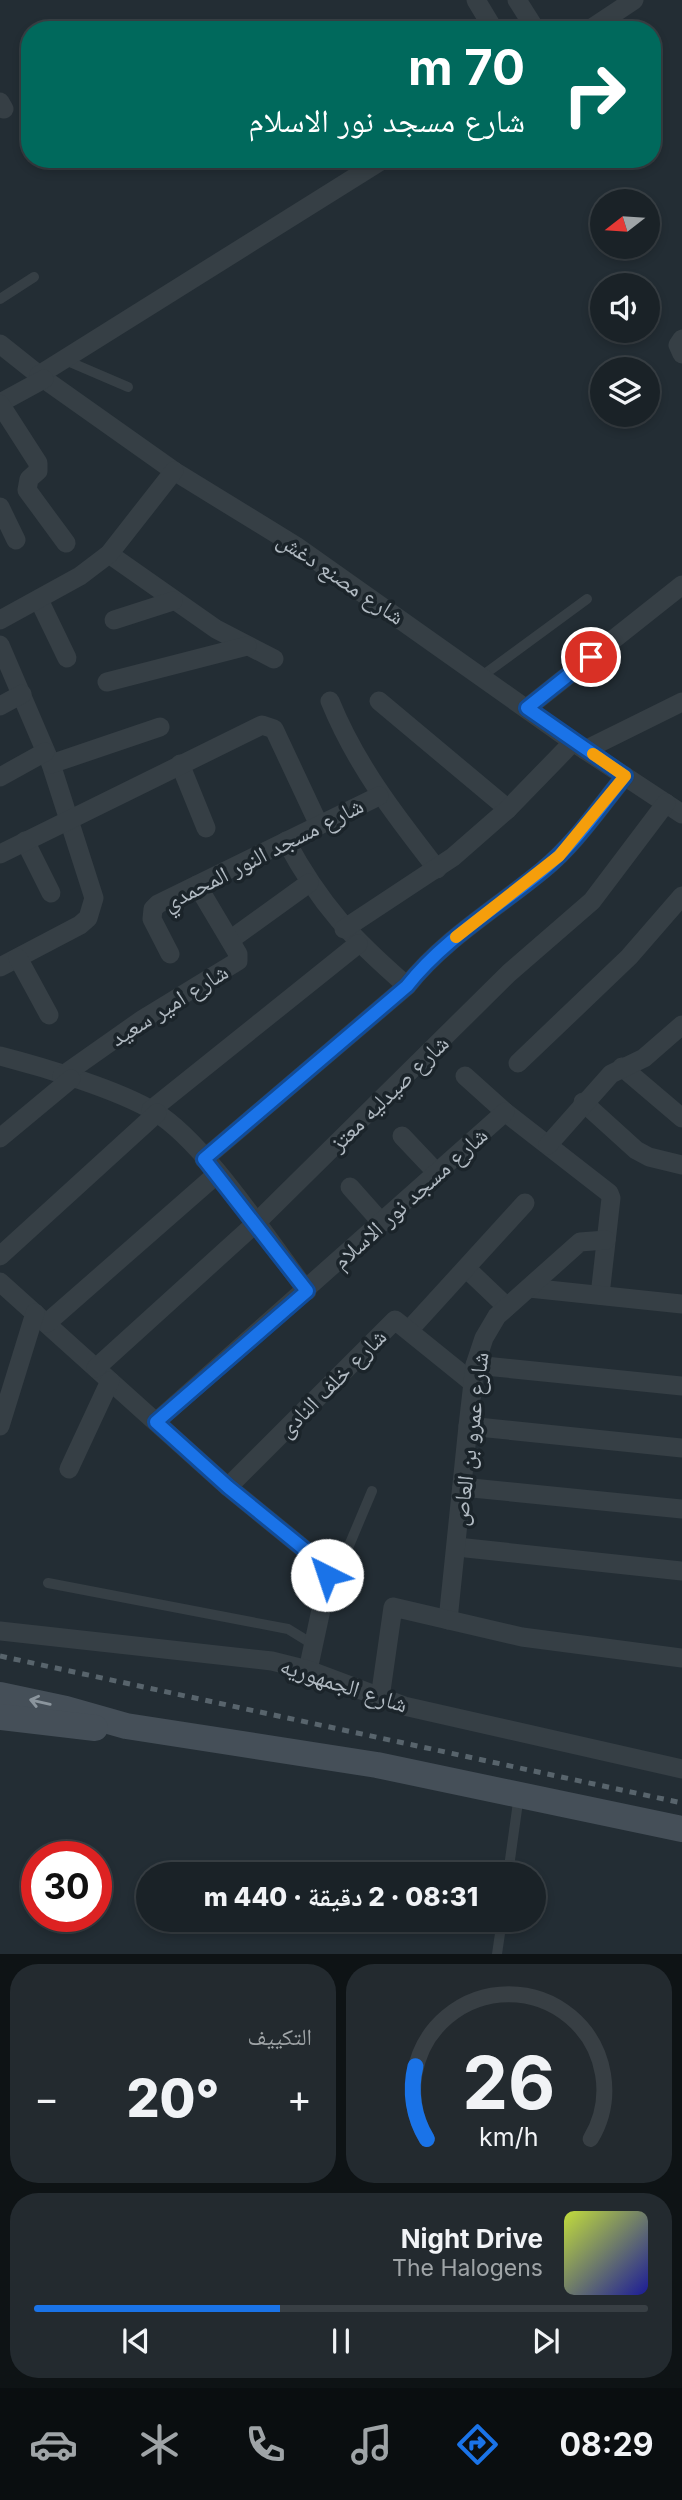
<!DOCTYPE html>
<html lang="ar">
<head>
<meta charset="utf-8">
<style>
	body { margin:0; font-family:Inter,"Noto Naskh Arabic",sans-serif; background:#232a2f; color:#f1f3f6; direction:rtl; height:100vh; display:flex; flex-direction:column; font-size:26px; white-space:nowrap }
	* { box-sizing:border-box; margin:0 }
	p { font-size:23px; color:#9fa4a7 }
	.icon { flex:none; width:38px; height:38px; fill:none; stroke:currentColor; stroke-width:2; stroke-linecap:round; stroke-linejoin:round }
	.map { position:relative; height:1954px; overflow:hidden; direction:ltr }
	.panel { display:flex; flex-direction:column; gap:10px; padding:10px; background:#0e1315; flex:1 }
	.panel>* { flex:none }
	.top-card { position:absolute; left:21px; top:21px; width:640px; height:147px; border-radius:28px; box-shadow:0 4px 10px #0003,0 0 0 2px #383f44; direction:rtl; background:#00695c; color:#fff; overflow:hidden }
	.needle { width:46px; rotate:253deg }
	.fabs { position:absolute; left:590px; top:189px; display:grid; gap:14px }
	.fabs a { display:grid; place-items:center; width:70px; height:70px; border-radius:50%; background:#1a2227; box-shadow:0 4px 10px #0003,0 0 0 2px #383f44; font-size:35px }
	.speed { position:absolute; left:21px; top:1841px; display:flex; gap:14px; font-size:35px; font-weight:700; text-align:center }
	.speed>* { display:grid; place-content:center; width:91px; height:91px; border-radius:50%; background:#1a2227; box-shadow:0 4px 10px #0003,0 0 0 2px #383f44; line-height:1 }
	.speed .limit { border:10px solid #d22; background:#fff; color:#111 }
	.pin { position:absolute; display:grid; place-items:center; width:60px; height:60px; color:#fff; margin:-30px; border:4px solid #fff; border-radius:50%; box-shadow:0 2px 7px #0007 }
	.me { position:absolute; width:77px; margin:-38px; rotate:319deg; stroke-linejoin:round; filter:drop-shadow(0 0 5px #0008) }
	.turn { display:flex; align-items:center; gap:24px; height:147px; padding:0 21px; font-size:32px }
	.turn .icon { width:91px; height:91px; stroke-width:2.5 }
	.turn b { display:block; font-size:49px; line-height:60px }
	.big { font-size:52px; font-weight:800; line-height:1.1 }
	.panel .card { flex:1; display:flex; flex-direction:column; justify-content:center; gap:10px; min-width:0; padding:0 24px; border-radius:28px; background:#232a2f }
	.panel .dial { align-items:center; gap:0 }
	.dial svg { height:182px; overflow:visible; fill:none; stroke:#383f44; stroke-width:7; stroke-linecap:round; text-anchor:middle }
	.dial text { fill:#f1f3f6; stroke:none }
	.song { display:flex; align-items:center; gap:21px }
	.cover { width:84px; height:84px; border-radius:10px; background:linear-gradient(135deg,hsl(70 70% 55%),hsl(240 70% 35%)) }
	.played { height:7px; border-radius:4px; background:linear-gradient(90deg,#1a73e8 40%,#383f44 40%) }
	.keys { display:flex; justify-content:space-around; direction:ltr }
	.heat { display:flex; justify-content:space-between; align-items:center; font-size:38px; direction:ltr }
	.panel .tiles { flex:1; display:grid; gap:10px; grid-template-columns:1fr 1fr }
	.card:last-child { grid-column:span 2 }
	.trip { position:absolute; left:136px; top:1862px; width:410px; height:70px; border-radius:35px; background:#1a2227; box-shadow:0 4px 10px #0003,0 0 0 2px #383f44; font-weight:800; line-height:70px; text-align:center; direction:rtl }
	.dock { display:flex; height:112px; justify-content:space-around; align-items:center; background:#0a0e10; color:#9fa4a7 }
	.dock .icon { width:49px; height:49px }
	.dock .on { color:#1a73e8 }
	.dock b { font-size:32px; color:#f1f3f6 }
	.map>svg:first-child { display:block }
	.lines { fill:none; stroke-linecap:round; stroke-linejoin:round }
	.service { stroke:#363f45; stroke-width:10 }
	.minor { stroke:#363f45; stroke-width:19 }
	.secondary { stroke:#454f58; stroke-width:26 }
	.rail { stroke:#58646c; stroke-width:5; stroke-dasharray:7 7; stroke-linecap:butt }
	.oneway { stroke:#8b959d }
	.route-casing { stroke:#114b97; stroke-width:18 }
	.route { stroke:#1a73e8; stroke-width:12 }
	.slow { stroke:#f59e0b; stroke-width:12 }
	.labels { text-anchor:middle; stroke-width:7; stroke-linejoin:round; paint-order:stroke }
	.street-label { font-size:23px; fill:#b1bac2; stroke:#1b242a }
</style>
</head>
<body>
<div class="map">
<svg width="682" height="1954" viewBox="0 0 682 1954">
	<rect width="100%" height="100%" fill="#232d34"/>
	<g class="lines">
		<g class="service">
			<polyline points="0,299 34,277"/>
			<polyline points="65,360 128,387"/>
			<polyline points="482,676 587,599"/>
			<polyline points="324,1568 348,1548 372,1491"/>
			<polyline points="48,1583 288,1629 314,1645"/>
			<polyline points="508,1874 519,1795"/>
			<polyline points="497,1954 502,1920"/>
		</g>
		<g class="minor">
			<polyline points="476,0 494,30"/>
			<polyline points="517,0 536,30"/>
			<polyline points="589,30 634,0"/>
			<polyline points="0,102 4,109"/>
			<polyline points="682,339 678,345 682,354"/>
			<polyline points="0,344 44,379 174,471 296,546 573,742 682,814"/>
			<polyline points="39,375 384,159"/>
			<polyline points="0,403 44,379"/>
			<polyline points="0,404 38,463 38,471 29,479 27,490 66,543"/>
			<polyline points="0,507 16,540"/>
			<polyline points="109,554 216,629 274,659"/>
			<polyline points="39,600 67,658"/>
			<polyline points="0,620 80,576 109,554 174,471"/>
			<polyline points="114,620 173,601"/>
			<polyline points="0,645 51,764 94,898 88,918 80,925 0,967"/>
			<polyline points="107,682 247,646"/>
			<path d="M330,701C356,765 395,815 437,869"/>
			<polyline points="379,701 508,809"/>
			<polyline points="0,706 22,694"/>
			<polyline points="527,708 682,585"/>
			<polyline points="585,750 682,702"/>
			<polyline points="51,764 160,727"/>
			<polyline points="180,764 206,828"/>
			<polyline points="0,777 45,752"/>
			<polyline points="25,841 51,893"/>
			<path d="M286,841C321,906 352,938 407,986"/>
			<polyline points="0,854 262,725 274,729 319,825"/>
			<polyline points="344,929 453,857 508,809 573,742"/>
			<polyline points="230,940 309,883"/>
			<polyline points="170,954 152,919 153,909 158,904 379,796"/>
			<polyline points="18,958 49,1015"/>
			<path d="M0,1056C43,1067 119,1090 155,1112C205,1142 270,1243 307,1291"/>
			<polyline points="518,1063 629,957 682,896"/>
			<polyline points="622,1067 682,1118"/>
			<polyline points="62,1076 143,1019 238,961 238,954 197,885"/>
			<polyline points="465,1076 505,1112 609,1193 611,1198 600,1295"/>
			<polyline points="583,1102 636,1150 649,1157 682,1165"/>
			<polyline points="151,1110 358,944"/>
			<polyline points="402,1136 437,1173"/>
			<polyline points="0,1138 71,1079"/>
			<polyline points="548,1145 611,1074 644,1058 682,1025"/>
			<path d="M204,1159L407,986C444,939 497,908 543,870C575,844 599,808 625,776"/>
			<polyline points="350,1187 382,1223"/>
			<polyline points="0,1256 157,1113"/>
			<polyline points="466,1268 507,1307"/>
			<polyline points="0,1282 228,1487 320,1562 327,1582 308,1670"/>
			<polyline points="529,1288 682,1304"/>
			<polyline points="47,1323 217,1174"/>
			<polyline points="410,1329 525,1203"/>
			<polyline points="475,1365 682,1386"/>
			<polyline points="96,1368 256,1223 509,973 592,901 666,803"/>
			<polyline points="156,1422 505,1112"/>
			<polyline points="0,1426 35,1313"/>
			<polyline points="468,1426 682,1448"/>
			<polyline points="69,1469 110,1381"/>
			<polyline points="228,1487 395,1320 473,1383"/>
			<polyline points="462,1487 682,1509"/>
			<polyline points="457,1547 682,1571"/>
			<polyline points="448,1620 468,1426 475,1365 484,1338 497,1316 580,1242 606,1240"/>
			<polyline points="0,1631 272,1661 308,1670 404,1706 682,1769"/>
			<polyline points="380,1698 393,1607 522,1637 682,1658"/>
		</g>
		<g class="secondary">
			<polyline points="0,1695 66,1709 126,1726 377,1765 682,1829"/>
			<polyline points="0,1717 95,1728"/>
		</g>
		<polyline class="rail" points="0,1656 682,1803"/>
	</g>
	<defs><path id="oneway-shaft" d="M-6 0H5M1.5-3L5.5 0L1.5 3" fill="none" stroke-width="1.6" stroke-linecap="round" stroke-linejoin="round" transform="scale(1.75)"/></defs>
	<use class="oneway" href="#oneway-shaft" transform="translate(40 1702) rotate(-167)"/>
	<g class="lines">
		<g class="route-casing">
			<path id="route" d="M327,1575L320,1562L228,1487L156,1422L307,1291L204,1159L407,986C444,939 497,908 543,870C575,844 599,808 625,776L527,708L591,657"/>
		</g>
		<use href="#route" class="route"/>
		<polyline class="slow" points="456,937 559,856 625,776 593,754"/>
	</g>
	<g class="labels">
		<g class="street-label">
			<text transform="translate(341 578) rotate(34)" y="8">شارع مصنع دغش</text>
			<text transform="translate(263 854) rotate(-27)" y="8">شارع مسجد النور المحمدي</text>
			<text transform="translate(169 1005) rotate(-32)" y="8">شارع امير سعيد</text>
			<text transform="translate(389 1093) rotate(-44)" y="8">شارع صيدليه معتز</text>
			<text transform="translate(410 1198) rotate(-42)" y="8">شارع مسجد نور الاسلام</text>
			<text transform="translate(332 1383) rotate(-45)" y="8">شارع خلف النادى</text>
			<text transform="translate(470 1439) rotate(-83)" y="8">شارع عمرو بن العاص</text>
			<text transform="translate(344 1685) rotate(18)" y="8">شارع الجمهوريه</text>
		</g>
	</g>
</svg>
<div class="fabs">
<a><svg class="needle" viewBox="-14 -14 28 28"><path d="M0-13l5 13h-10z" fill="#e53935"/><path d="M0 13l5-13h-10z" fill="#9fa4a7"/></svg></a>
<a><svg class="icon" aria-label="sound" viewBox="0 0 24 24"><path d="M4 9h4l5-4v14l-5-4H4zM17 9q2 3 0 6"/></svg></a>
<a><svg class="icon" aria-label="layers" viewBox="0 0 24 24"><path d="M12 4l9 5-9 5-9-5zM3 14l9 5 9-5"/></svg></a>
</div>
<div class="speed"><div class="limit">30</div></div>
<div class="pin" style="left:591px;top:657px;background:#d93025"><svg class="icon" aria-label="arrive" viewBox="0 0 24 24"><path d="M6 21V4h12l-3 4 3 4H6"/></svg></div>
<svg class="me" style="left:327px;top:1575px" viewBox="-20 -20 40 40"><circle r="19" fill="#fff"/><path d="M0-13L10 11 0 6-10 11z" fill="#1a73e8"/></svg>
<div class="trip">08:31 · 2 دقيقة · 440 m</div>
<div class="top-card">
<div class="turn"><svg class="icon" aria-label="right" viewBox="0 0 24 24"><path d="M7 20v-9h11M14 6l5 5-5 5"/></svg><div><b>70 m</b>شارع مسجد نور الاسلام</div></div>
</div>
</div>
<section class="panel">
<div class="tiles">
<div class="card dial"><svg viewBox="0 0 100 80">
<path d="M14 69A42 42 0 1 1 86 69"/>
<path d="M14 69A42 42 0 0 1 9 37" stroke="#1a73e8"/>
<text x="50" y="56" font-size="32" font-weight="700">26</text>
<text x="50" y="72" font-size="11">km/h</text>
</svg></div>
<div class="card"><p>التكييف</p>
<div class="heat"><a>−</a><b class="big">20°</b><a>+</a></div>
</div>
<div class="card">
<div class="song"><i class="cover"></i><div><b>Night Drive</b><p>The Halogens</p></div></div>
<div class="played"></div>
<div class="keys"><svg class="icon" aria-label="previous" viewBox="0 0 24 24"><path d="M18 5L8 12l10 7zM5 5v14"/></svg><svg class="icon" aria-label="pause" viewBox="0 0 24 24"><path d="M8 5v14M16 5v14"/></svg><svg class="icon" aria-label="next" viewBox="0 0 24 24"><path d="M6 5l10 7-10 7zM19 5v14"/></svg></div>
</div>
</div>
</section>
<nav class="dock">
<b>08:29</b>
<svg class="icon on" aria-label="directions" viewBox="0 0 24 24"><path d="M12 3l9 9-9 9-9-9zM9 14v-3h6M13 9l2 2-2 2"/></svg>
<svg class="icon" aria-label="music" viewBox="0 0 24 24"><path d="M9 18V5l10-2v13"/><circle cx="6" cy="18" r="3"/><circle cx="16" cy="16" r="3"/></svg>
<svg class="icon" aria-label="phone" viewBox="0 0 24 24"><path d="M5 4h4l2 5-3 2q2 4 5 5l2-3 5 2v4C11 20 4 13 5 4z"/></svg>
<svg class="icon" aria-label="climate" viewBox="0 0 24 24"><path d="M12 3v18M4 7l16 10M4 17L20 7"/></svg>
<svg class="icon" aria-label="car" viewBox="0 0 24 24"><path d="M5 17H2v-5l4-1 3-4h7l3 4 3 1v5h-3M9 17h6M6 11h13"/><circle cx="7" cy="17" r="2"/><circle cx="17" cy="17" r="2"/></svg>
</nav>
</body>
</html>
